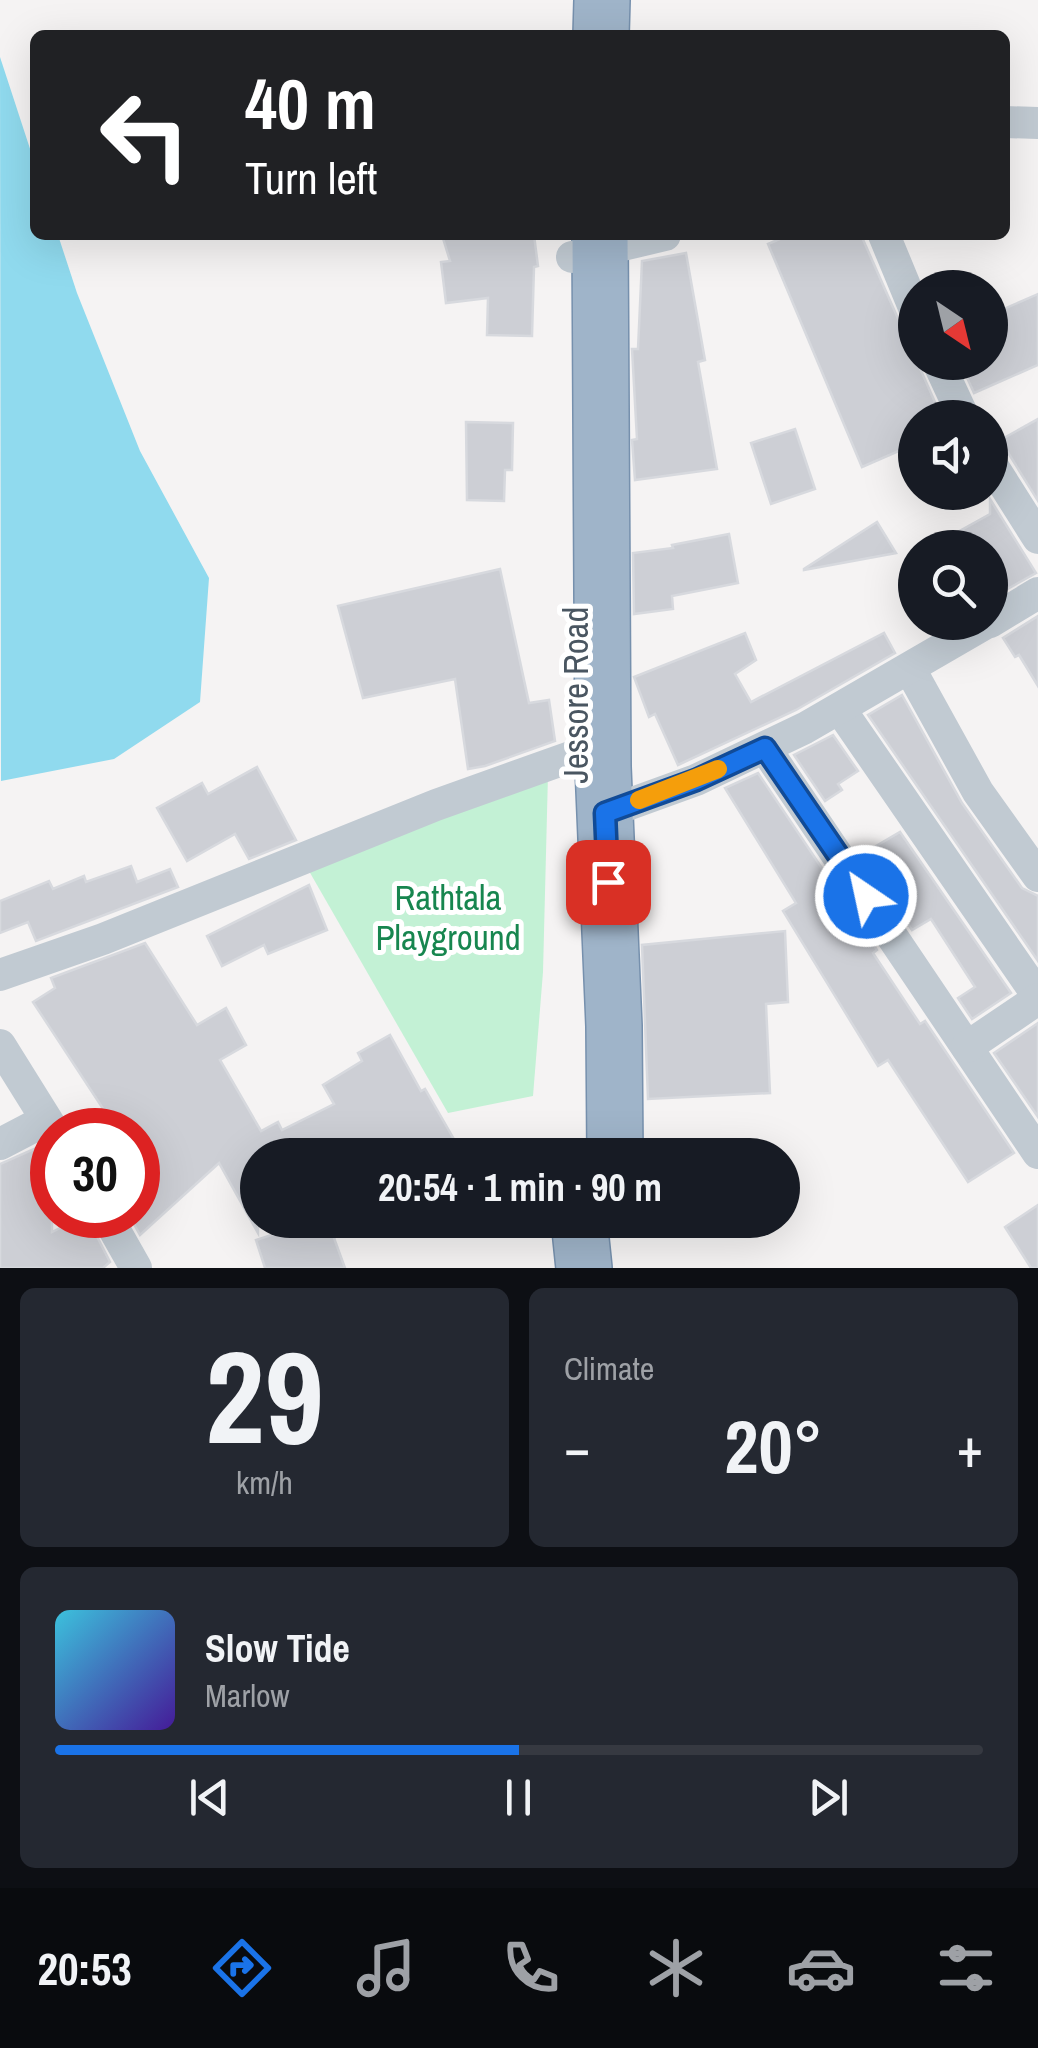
<!DOCTYPE html>
<html lang="en">
<head>
<meta charset="utf-8">
<style>
	body { margin:0; font-family:"Archivo Narrow",sans-serif; background:#242831; color:#f1f3f6; height:100vh; display:flex; flex-direction:column; font-size:38px; white-space:nowrap }
	* { box-sizing:border-box; margin:0 }
	p { font-size:32px; color:#9ea1a6 }
	.icon { flex:none; width:55px; height:55px; fill:none; stroke:currentColor; stroke-width:2; stroke-linecap:round; stroke-linejoin:round }
	.map { position:relative; height:1268px; overflow:hidden }
	.drawer { display:flex; flex-direction:column; gap:20px; padding:20px; background:#0d0f14; flex:1 }
	.drawer>* { flex:none }
	.banner { position:absolute; left:30px; top:30px; width:980px; height:210px; border-radius:15px; box-shadow:0 10px 40px #0002; background:#202124; color:#fff; overflow:hidden }
	.needle { width:65px; rotate:145deg }
	.buttons { position:absolute; left:898px; top:270px; display:grid; gap:20px }
	.buttons a { display:grid; place-items:center; width:110px; height:110px; border-radius:50%; background:#171b24; box-shadow:0 10px 40px #0002; font-size:50px }
	.speed { position:absolute; left:30px; top:1108px; display:flex; gap:20px; font-size:50px; font-weight:700; text-align:center }
	.speed>* { display:grid; place-content:center; width:130px; height:130px; border-radius:50%; background:#171b24; box-shadow:0 10px 40px #0002; line-height:1 }
	.speed .limit { border:15px solid #d22; background:#fff; color:#111 }
	.pin { position:absolute; display:grid; place-items:center; width:85px; height:85px; color:#fff; margin:-42px; border-radius:20px; box-shadow:0 5px 15px #0006 }
	.me { position:absolute; width:110px; margin:-55px; rotate:326deg; stroke-linejoin:round; filter:drop-shadow(0 0 8px #0008) }
	.turn { display:flex; align-items:center; gap:35px; height:210px; padding:0 50px; font-size:45px }
	.turn .icon { width:130px; height:130px; stroke-width:2.5 }
	.turn b { display:block; font-size:70px; line-height:85px }
	.big { font-size:75px; font-weight:800; line-height:1.1 }
	.drawer .tile { flex:1; display:flex; flex-direction:column; justify-content:center; gap:15px; min-width:0; padding:0 35px; border-radius:15px; background:#242831 }
	.drawer .dial { align-items:center; gap:0 }
	.dial b { font-size:130px; line-height:1 }
	.song { display:flex; align-items:center; gap:30px }
	.cover { width:120px; height:120px; border-radius:15px; background:linear-gradient(135deg,hsl(190 70% 55%),hsl(260 70% 35%)) }
	.played { height:10px; border-radius:5px; background:linear-gradient(90deg,#1a73e8 50%,#363941 50%) }
	.keys { display:flex; justify-content:space-around; direction:ltr }
	.heat { display:flex; justify-content:space-between; align-items:center; font-size:55px; direction:ltr }
	.drawer .tiles { flex:1; display:grid; gap:20px; grid-template-columns:1fr 1fr }
	.tile:last-child { grid-column:span 2 }
	.trip { position:absolute; left:240px; top:1138px; width:560px; height:100px; border-radius:50px; background:#171b24; box-shadow:0 10px 40px #0002; font-weight:800; line-height:100px; text-align:center }
	.tab-bar { display:flex; height:160px; justify-content:space-around; align-items:center; background:#090b0e; color:#9ea1a6 }
	.tab-bar .icon { width:70px; height:70px }
	.tab-bar .current { color:#1a73e8 }
	.tab-bar b { font-size:45px; color:#f1f3f6 }
	.map>svg:first-child { display:block }
	.green { fill:#c3f1d5 }
	.water { fill:#90daee }
	.building { fill:#cdcfd5; stroke:#d7d9de; stroke-width:2.5 }
	.lines { fill:none; stroke-linecap:round; stroke-linejoin:round }
	.trunk-casing { stroke:#7690ad; stroke-width:58 }
	.minor { stroke:#c1cad2; stroke-width:32 }
	.trunk { stroke:#9fb4c9; stroke-width:55 }
	.route-casing { stroke:#114b97; stroke-width:25 }
	.route { stroke:#1a73e8; stroke-width:18 }
	.slow { stroke:#f59e0b; stroke-width:18 }
	.labels { text-anchor:middle; stroke-width:10; stroke-linejoin:round; paint-order:stroke }
	.street-label { font-size:35px; fill:#4a5661; stroke:#fff }
	.park-label { font-size:35px; fill:#17864f; stroke:#fff }
</style>
</head>
<body>
<div class="map">
<svg width="1038" height="1268" viewBox="0 0 1038 1268">
	<rect width="100%" height="100%" fill="#f5f3f3"/>
	<polygon class="green" points="548,774 543,972 533,1096 448,1113 309,871"/>
	<polygon class="water" points="0,57 35,164 35,235 58,235 77,293 140,451 209,578 200,702 114,759 1,781"/>
	<g class="building">
		<polygon points="442,235 534,235 538,266 534,267 532,336 487,335 488,298 446,303 441,262 450,261"/>
		<polygon points="789,235 861,235 942,418 915,418 915,444 862,467 768,244"/>
		<polygon points="686,253 705,360 698,362 717,469 635,480 632,440 637,439 632,349 638,349 642,261"/>
		<polygon points="1038,294 1038,365 974,393 960,362 990,362 990,315"/>
		<polygon points="1038,419 1038,501 1007,451 995,443"/>
		<polygon points="466,422 513,423 512,470 505,470 504,501 467,500"/>
		<polygon points="795,429 815,489 771,504 751,443"/>
		<polygon points="990,499 1036,573 1002,592 990,571 990,548 929,548 990,514"/>
		<polygon points="877,522 896,553 804,570 804,569"/>
		<polygon points="729,534 738,583 672,596 673,609 634,614 633,553 673,548 672,545"/>
		<polygon points="500,569 529,703 549,700 555,741 485,766 468,769 455,679 363,698 338,606"/>
		<polygon points="1038,616 1038,686 1019,655 1015,657 1003,638"/>
		<polygon points="745,633 756,660 735,674 751,702 884,633 895,653 796,710 678,765 655,714 649,717 634,677"/>
		<polygon points="902,695 962,803 1022,888 1038,896 1038,961 868,715"/>
		<polygon points="833,735 858,771 838,784 842,790 825,801 794,755"/>
		<polygon points="257,767 296,840 249,859 235,834 187,861 157,808 202,783 208,794"/>
		<polygon points="758,773 877,950 873,953 920,1024 925,1021 1014,1153 968,1182 888,1060 878,1066 783,911 796,903 725,788"/>
		<polygon points="900,832 1011,993 972,1019 958,998 975,987 931,919 912,930 861,855"/>
		<polygon points="131,866 137,882 170,869 178,887 36,941 28,922 0,933 0,901 49,881 53,889 84,876 86,882"/>
		<polygon points="309,885 327,930 268,954 264,945 222,966 207,936"/>
		<polygon points="785,931 788,1002 766,1004 770,1093 648,1099 642,945"/>
		<polygon points="145,943 197,1025 226,1008 246,1045 220,1060 261,1131 278,1122 282,1130 334,1104 323,1085 362,1061 358,1053 390,1035 421,1091 425,1089 463,1155 258,1155 258,1233 219,1163 140,1235 129,1215 138,1215 138,1130 117,1130 33,1002 55,988 51,978"/>
		<polygon points="1038,1023 1038,1117 994,1053"/>
		<polygon points="36,1148 52,1178 52,1232 86,1215 110,1262 103,1268 0,1268 0,1164"/>
		<polygon points="1038,1205 1038,1268 1031,1268 1005,1227"/>
		<polygon points="317,1220 365,1220 334,1238 345,1268 265,1268 256,1240"/>
	</g>
	<g class="lines">
		<g class="trunk-casing">
			<g id="trunk">
				<polyline points="601,35 602,0"/>
				<polyline points="600,235 603,767 614,1026 615,1155"/>
				<polyline points="579,1220 584,1268"/>
			</g>
		</g>
		<g class="minor">
			<polyline points="1005,122 1038,123"/>
			<polyline points="884,235 915,310"/>
			<polyline points="572,257 665,235"/>
			<polyline points="938,362 964,418"/>
			<polyline points="990,462 1038,538"/>
			<polyline points="990,622 1038,593"/>
			<polyline points="910,669 978,792 1038,876"/>
			<polyline points="840,709 1038,996"/>
			<polyline points="765,748 1038,1153"/>
			<polyline points="605,813 696,780 805,728 988,622"/>
			<polyline points="0,975 103,939 436,805 576,755"/>
			<polyline points="0,1045 53,1130"/>
			<polyline points="967,1047 1038,999"/>
			<polyline points="0,1144 46,1120"/>
			<polyline points="106,1215 136,1268"/>
		</g>
		<use href="#trunk" class="trunk"/>
	</g>
	<g class="lines">
		<g class="route-casing">
			<polyline id="route" points="608,882 605,813 696,780 765,748 866,896"/>
		</g>
		<use href="#route" class="route"/>
		<polyline class="slow" points="639,800 718,769"/>
	</g>
	<g class="labels">
		<g class="street-label">
			<text transform="translate(576 695) rotate(-90)" y="12">Jessore Road</text>
		</g>
		<g class="park-label">
			<text x="448" y="910">Rathtala<tspan x="448" dy="40">Playground</tspan></text>
		</g>
	</g>
</svg>
<div class="buttons">
<a><svg class="needle" viewBox="-14 -14 28 28"><path d="M0-13l5 13h-10z" fill="#e53935"/><path d="M0 13l5-13h-10z" fill="#9ea1a6"/></svg></a>
<a><svg class="icon" aria-label="sound" viewBox="0 0 24 24"><path d="M4 9h4l5-4v14l-5-4H4zM17 9q2 3 0 6"/></svg></a>
<a><svg class="icon" aria-label="search" viewBox="0 0 24 24"><circle cx="10" cy="10" r="6"/><path d="M15 15l6 6"/></svg></a>
</div>
<div class="speed"><div class="limit">30</div></div>
<div class="pin" style="left:608px;top:882px;background:#d93025"><svg class="icon" aria-label="arrive" viewBox="0 0 24 24"><path d="M6 21V4h12l-3 4 3 4H6"/></svg></div>
<svg class="me" style="left:866px;top:896px" viewBox="-20 -20 40 40"><circle r="17" fill="#1a73e8" stroke="#fff" stroke-width="3"/><path d="M0-11L8 9 0 5-8 9z" fill="#fff"/></svg>
<div class="trip">20:54 · 1 min · 90 m</div>
<div class="banner">
<div class="turn"><svg class="icon" aria-label="left" viewBox="0 0 24 24"><path d="M17 20v-9H6M10 6l-5 5 5 5"/></svg><div><b>40 m</b>Turn left</div></div>
</div>
</div>
<section class="drawer">
<div class="tiles">
<div class="tile dial"><b>29</b><p>km/h</p></div>
<div class="tile"><p>Climate</p>
<div class="heat"><a>−</a><b class="big">20°</b><a>+</a></div>
</div>
<div class="tile">
<div class="song"><i class="cover"></i><div><b>Slow Tide</b><p>Marlow</p></div></div>
<div class="played"></div>
<div class="keys"><svg class="icon" aria-label="previous" viewBox="0 0 24 24"><path d="M18 5L8 12l10 7zM5 5v14"/></svg><svg class="icon" aria-label="pause" viewBox="0 0 24 24"><path d="M8 5v14M16 5v14"/></svg><svg class="icon" aria-label="next" viewBox="0 0 24 24"><path d="M6 5l10 7-10 7zM19 5v14"/></svg></div>
</div>
</div>
</section>
<nav class="tab-bar">
<b>20:53</b>
<svg class="icon current" aria-label="directions" viewBox="0 0 24 24"><path d="M12 3l9 9-9 9-9-9zM9 14v-3h6M13 9l2 2-2 2"/></svg>
<svg class="icon" aria-label="music" viewBox="0 0 24 24"><path d="M9 18V5l10-2v13"/><circle cx="6" cy="18" r="3"/><circle cx="16" cy="16" r="3"/></svg>
<svg class="icon" aria-label="phone" viewBox="0 0 24 24"><path d="M5 4h4l2 5-3 2q2 4 5 5l2-3 5 2v4C11 20 4 13 5 4z"/></svg>
<svg class="icon" aria-label="climate" viewBox="0 0 24 24"><path d="M12 3v18M4 7l16 10M4 17L20 7"/></svg>
<svg class="icon" aria-label="car" viewBox="0 0 24 24"><path d="M5 17H2v-5l4-1 3-4h7l3 4 3 1v5h-3M9 17h6M6 11h13"/><circle cx="7" cy="17" r="2"/><circle cx="17" cy="17" r="2"/></svg>
<svg class="icon" aria-label="filters" viewBox="0 0 24 24"><path d="M4 7h16M4 17h16"/><circle cx="9" cy="7" r="2"/><circle cx="15" cy="17" r="2"/></svg>
</nav>
</body>
</html>
